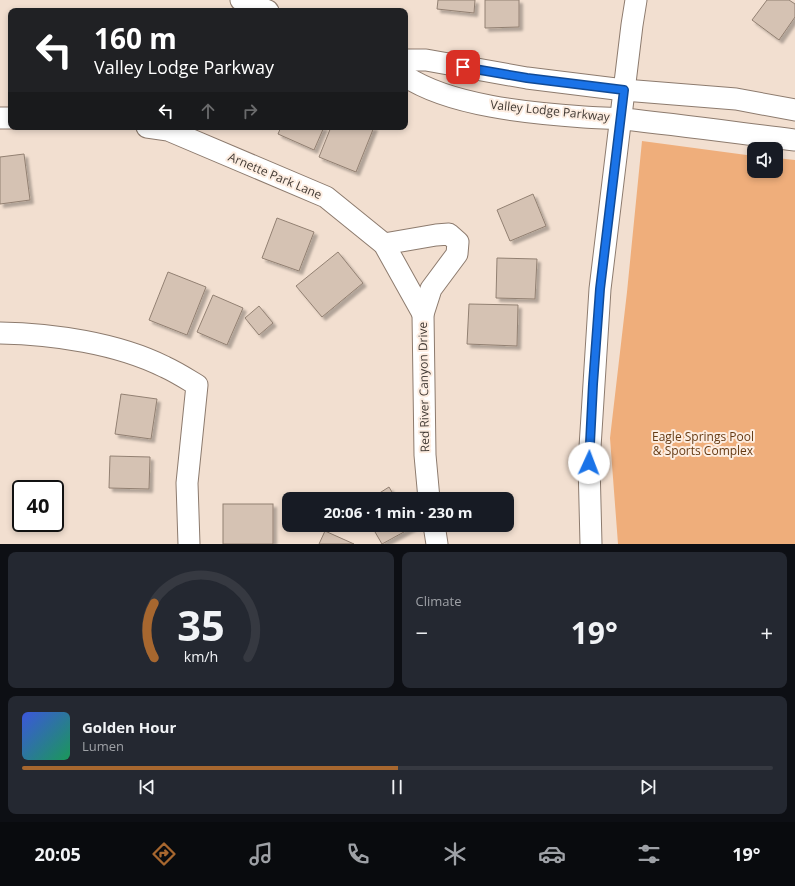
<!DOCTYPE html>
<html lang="en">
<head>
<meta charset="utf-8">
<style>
	body { margin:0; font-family:"Open Sans",sans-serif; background:#242831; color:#f1f3f6; height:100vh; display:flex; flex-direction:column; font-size:15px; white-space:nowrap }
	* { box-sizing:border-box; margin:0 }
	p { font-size:13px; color:#9ea1a6 }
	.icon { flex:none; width:22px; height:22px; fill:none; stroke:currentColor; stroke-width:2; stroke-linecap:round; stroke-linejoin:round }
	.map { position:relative; height:544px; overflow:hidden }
	.panel { display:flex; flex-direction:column; gap:8px; padding:8px; background:#0d0f14; flex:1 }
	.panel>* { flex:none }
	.top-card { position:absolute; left:8px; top:8px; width:400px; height:122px; border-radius:8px; box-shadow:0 2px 6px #0003; background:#202124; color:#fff; overflow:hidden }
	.fabs { position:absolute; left:747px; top:142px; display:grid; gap:8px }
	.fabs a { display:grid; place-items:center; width:36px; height:36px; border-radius:8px; background:#171b24; box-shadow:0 2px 6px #0003; font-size:20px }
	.speed { position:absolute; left:12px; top:480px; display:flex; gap:8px; font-size:20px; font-weight:700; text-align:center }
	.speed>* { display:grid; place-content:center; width:52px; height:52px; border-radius:50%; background:#171b24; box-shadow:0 2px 6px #0003; line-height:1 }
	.speed .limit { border:2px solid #111; border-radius:6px; background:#fff; color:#111 }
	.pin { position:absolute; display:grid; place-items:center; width:34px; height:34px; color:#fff; margin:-17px; border-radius:8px; box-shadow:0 2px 6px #0006 }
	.me { position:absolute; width:44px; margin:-22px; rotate:2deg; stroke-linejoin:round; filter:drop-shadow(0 0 3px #0008) }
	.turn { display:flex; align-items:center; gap:14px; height:84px; padding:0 20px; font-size:18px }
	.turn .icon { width:52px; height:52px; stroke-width:2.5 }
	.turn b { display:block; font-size:28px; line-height:34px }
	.lanes { display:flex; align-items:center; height:38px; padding:0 20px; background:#0003; justify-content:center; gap:20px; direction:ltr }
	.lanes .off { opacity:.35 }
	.big { font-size:30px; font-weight:700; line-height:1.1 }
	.panel .widget { flex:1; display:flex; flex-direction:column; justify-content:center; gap:6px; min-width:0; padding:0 14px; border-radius:8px; background:#242831 }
	.panel .dial { align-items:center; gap:0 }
	.dial svg { height:104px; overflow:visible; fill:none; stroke:#363941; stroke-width:7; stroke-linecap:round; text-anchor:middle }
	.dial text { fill:#f1f3f6; stroke:none }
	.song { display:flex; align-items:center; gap:12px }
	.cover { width:48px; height:48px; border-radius:6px; background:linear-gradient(135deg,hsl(230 70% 55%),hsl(150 70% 35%)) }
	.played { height:4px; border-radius:2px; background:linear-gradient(90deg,#a7672f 50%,#363941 50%) }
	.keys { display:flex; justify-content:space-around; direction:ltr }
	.heat { display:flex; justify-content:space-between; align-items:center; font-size:22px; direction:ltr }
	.panel .tiles { flex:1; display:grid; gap:8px; grid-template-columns:1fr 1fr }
	.widget:last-child { grid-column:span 2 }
	.trip { position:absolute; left:282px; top:492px; width:232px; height:40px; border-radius:8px; background:#171b24; box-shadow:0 2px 6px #0003; font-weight:700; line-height:40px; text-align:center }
	.menu { display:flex; height:64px; justify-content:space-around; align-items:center; background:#090b0e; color:#9ea1a6 }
	.menu .icon { width:28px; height:28px }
	.menu .on { color:#a7672f }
	.menu b { font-size:18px; color:#f1f3f6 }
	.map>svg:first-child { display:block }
	.green { fill:#efae7b }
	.building { fill:#d5c2b3; stroke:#928072; filter:url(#shadow) }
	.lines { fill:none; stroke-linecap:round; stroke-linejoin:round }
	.minor-casing { stroke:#8d7b6e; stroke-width:23 }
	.minor { stroke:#fff; stroke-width:21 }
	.route-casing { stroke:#114b97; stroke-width:10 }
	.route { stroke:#1a73e8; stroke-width:7 }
	.labels { text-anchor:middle; stroke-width:4; stroke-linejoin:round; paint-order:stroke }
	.street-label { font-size:12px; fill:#403832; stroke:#fdede1 }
	.park-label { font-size:12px; fill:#653a13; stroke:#fdede1 }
</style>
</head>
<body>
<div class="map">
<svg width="795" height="544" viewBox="0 0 795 544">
	<defs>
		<filter id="shadow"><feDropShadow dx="3.5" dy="3.5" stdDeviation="1" flood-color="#0004"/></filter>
	</defs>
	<rect width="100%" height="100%" fill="#f2dfd0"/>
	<polygon class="green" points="642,141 754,156 754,171 776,171 776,158 795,160 795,544 618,544 610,438 627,292"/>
	<g class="building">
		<polygon points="438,0 475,0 474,13 437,9"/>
		<polygon points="485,0 519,0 519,27 485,28"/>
		<polygon points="767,0 789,0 795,4 795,17 779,40 752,20"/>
		<polygon points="281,127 324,127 314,150 278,134"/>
		<polygon points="331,127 374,127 356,172 319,157"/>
		<polygon points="24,154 30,200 0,204 0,157"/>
		<polygon points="533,194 546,226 510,241 497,210"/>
		<polygon points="277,218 314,232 299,271 262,258"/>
		<polygon points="338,252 363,283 322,317 296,286"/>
		<polygon points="497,258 537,259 535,299 496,298"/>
		<polygon points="168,272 206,287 187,335 149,320"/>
		<polygon points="213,295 243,308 227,345 197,332"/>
		<polygon points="469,304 518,305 517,346 467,344"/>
		<polygon points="259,306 273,323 259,335 245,318"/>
		<polygon points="121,394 157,399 151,439 115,434"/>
		<polygon points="110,456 150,457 149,489 109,488"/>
		<polygon points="389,487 396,499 370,499"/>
		<rect x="223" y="504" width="50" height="40"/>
		<polygon points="371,525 412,525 413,527 382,544"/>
		<polygon points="325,531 354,544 319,544"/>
	</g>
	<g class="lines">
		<g class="minor-casing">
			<g id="minor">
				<polyline points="241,0 268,11"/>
				<polyline points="405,60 426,60 527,78 624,90 736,99 795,110"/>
				<path d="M405,76C450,106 530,113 584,117C597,118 610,118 623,119C681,125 738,133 795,140"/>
				<polyline points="0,118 11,118"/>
				<polyline points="147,127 168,130 326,197 384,244 423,314"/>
				<polyline points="384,244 436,235 449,234 458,242 457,254 431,289 423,314 425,455 429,499"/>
				<path d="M0,333C53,334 117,343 165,367C176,372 187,379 197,385L187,483L189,544"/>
				<polyline points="434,525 437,544"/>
				<polyline points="591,544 589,463 600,289 632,25 636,0"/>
			</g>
		</g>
		<use href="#minor" class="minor"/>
	</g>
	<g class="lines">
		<g class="route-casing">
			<polyline id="route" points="463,67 527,78 624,90 600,289 593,384 589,463"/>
		</g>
		<use href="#route" class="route"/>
	</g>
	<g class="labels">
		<g class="street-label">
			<text transform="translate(550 111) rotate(6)" y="4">Valley Lodge Parkway</text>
			<text transform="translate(275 176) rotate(23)" y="4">Arnette Park Lane</text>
			<text transform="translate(424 387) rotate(-91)" y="4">Red River Canyon Drive</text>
		</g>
		<g class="park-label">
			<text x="703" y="441">Eagle Springs Pool<tspan x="703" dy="14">&amp; Sports Complex</tspan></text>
		</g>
	</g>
</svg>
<div class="fabs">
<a><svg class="icon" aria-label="sound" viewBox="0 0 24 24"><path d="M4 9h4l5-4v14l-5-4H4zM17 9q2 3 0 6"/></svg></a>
</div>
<div class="speed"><div class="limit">40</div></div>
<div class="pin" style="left:463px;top:67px;background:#d93025"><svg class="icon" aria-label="arrive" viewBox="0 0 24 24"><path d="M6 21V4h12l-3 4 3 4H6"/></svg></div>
<svg class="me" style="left:589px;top:463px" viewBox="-20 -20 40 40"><circle r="19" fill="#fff"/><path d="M0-13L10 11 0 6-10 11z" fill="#1a73e8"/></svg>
<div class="trip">20:06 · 1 min · 230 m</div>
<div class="top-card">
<div class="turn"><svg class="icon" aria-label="left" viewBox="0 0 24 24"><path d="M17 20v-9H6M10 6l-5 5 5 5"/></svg><div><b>160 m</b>Valley Lodge Parkway</div></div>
<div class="lanes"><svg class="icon" aria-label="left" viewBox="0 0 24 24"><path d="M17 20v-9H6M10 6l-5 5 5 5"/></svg><svg class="icon off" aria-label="ahead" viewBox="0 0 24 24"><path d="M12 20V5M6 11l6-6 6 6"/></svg><svg class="icon off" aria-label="right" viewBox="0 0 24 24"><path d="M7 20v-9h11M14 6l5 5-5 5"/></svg></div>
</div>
</div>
<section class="panel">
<div class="tiles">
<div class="widget dial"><svg viewBox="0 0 100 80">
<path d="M14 69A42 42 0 1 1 86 69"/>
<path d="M14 69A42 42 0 0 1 14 27" stroke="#a7672f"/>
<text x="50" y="56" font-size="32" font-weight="700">35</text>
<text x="50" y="72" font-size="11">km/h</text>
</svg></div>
<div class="widget"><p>Climate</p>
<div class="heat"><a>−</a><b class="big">19°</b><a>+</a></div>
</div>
<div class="widget">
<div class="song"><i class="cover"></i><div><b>Golden Hour</b><p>Lumen</p></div></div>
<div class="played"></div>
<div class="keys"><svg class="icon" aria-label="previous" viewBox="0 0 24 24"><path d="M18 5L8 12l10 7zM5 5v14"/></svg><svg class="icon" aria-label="pause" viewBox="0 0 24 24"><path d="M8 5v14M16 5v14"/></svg><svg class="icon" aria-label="next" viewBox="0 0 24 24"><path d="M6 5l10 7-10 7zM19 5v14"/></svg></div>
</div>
</div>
</section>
<nav class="menu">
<b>20:05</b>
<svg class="icon on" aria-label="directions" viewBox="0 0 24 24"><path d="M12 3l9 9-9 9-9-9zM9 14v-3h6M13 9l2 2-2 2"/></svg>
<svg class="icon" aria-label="music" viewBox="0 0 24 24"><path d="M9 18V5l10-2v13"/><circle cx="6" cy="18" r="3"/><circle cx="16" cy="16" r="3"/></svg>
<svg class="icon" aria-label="phone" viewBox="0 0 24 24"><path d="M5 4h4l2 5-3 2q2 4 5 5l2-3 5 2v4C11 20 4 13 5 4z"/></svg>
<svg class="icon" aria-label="climate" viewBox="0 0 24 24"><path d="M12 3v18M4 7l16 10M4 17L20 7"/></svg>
<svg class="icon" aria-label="car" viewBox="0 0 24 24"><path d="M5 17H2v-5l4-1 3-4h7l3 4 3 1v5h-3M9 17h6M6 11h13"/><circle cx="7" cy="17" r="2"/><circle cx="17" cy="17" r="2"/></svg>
<svg class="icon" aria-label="filters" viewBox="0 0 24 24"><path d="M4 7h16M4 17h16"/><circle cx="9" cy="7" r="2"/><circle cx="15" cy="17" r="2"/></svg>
<b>19°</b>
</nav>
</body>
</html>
